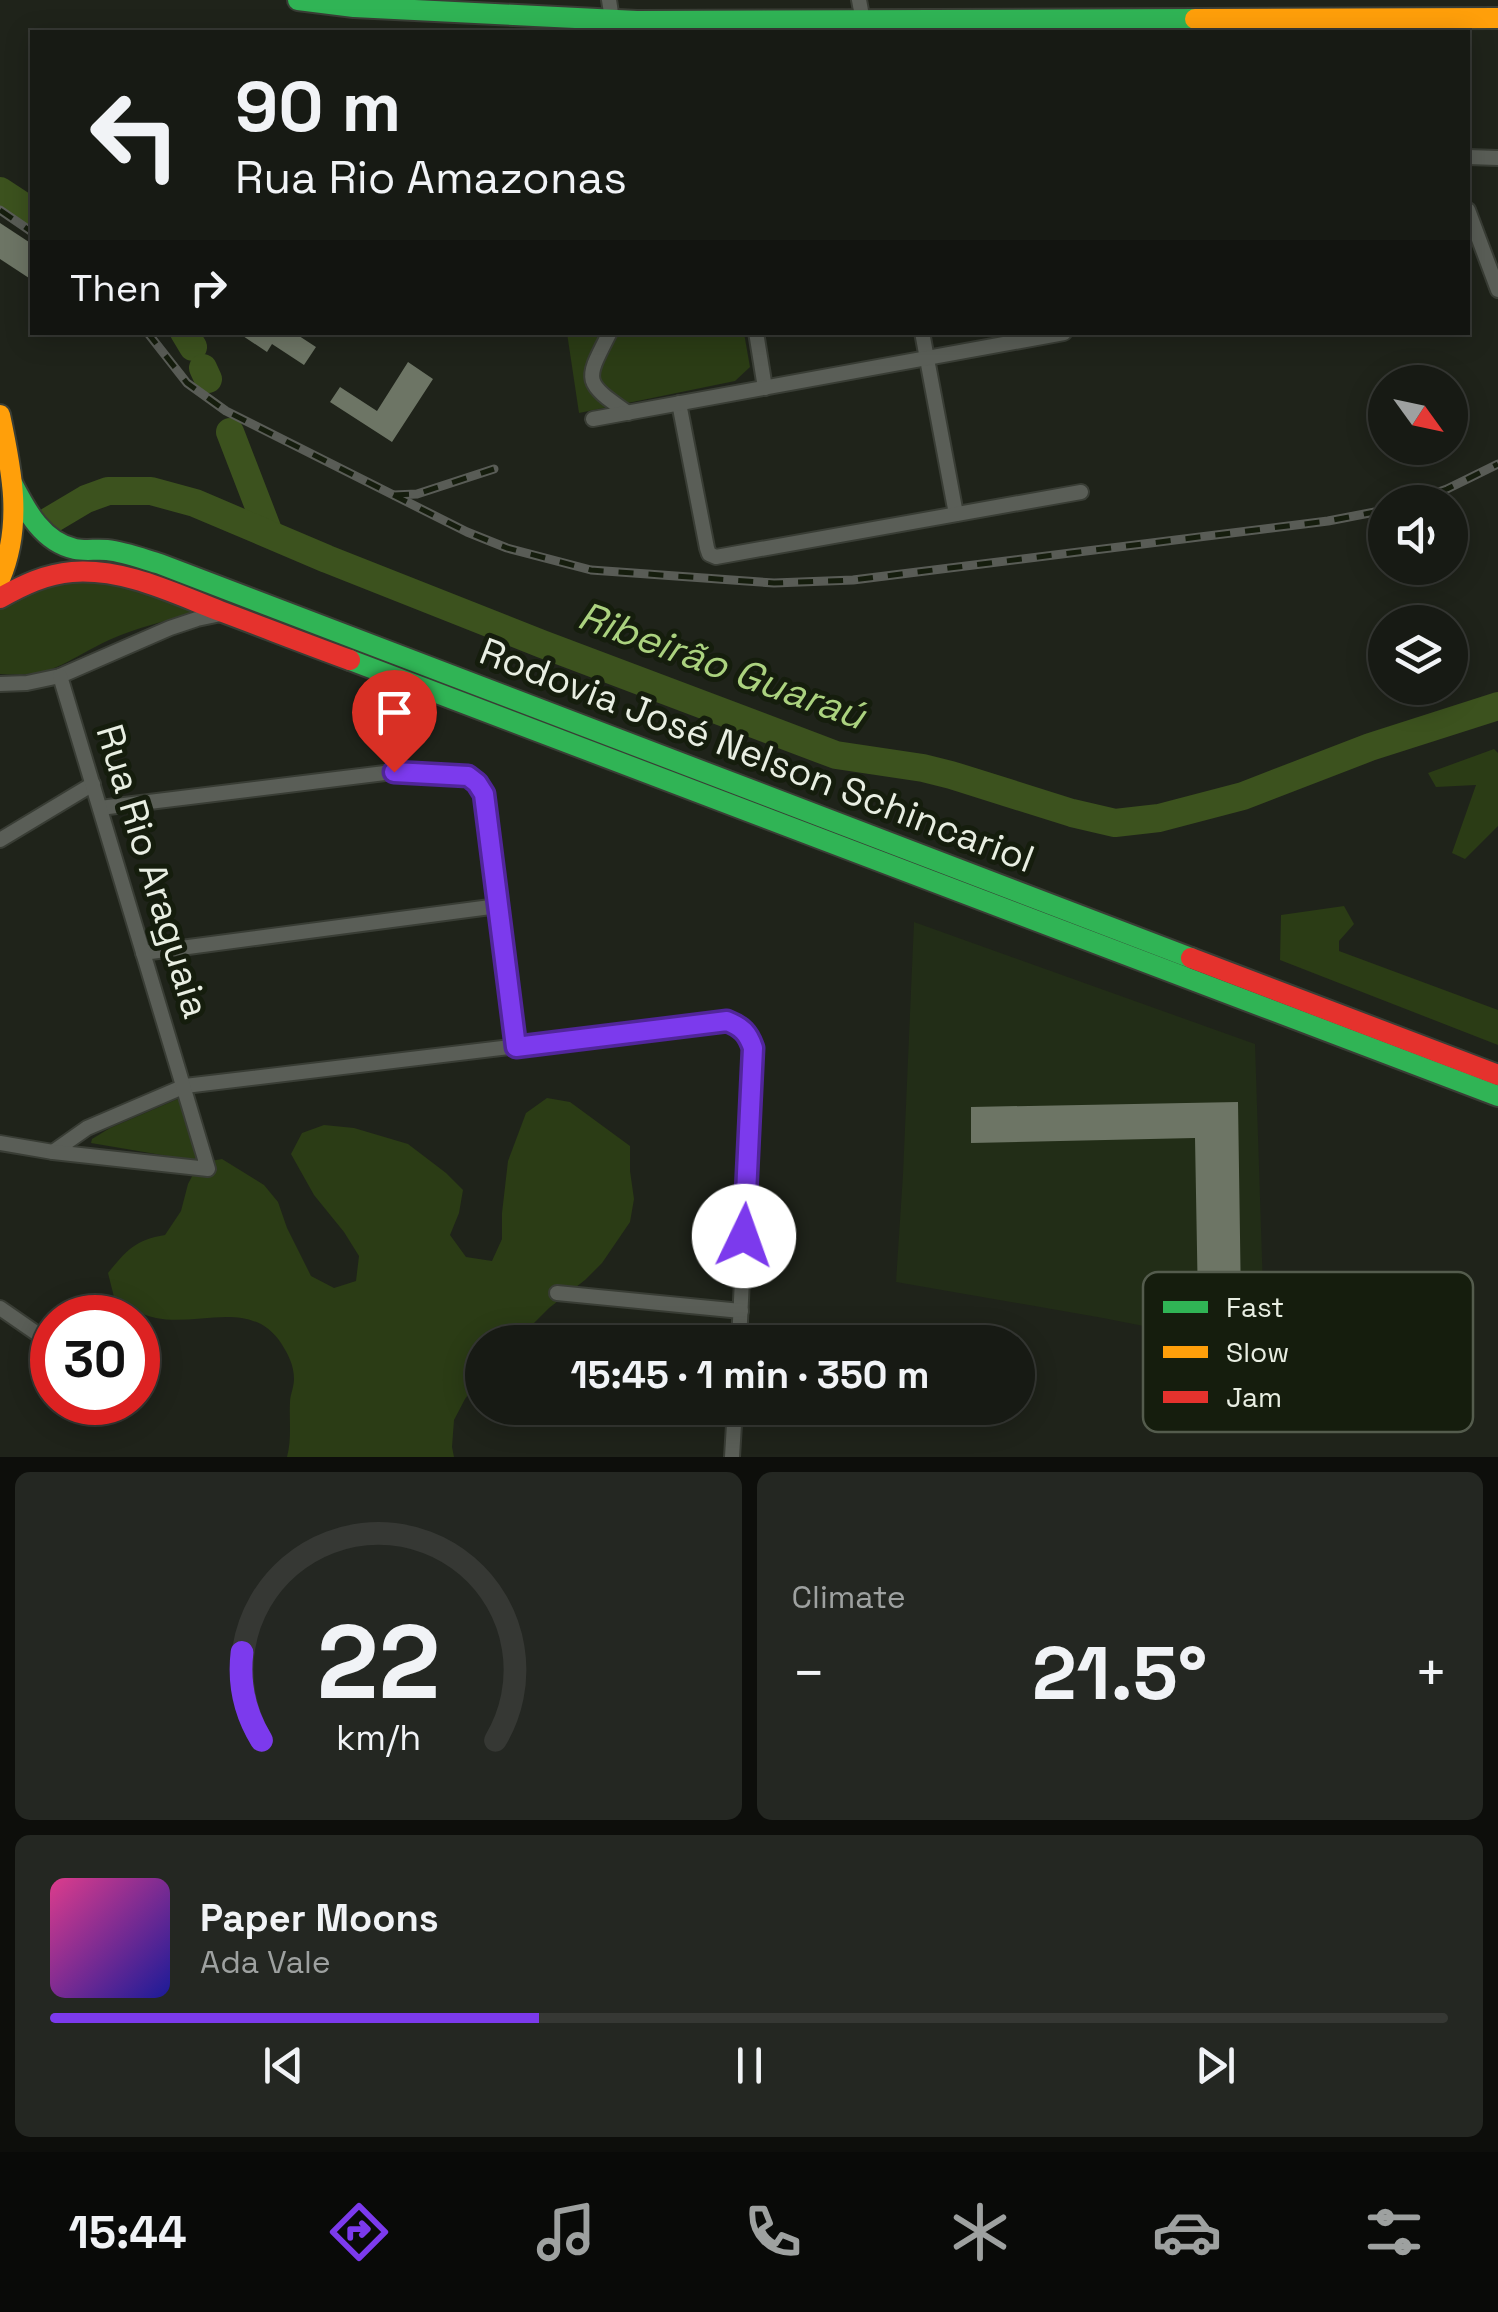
<!DOCTYPE html>
<html lang="en">
<head>
<meta charset="utf-8">
<style>
	body { margin:0; font-family:"Space Grotesk",sans-serif; background:#242722; color:#f1f3f6; height:100vh; display:flex; flex-direction:column; font-size:38px; white-space:nowrap }
	* { box-sizing:border-box; margin:0 }
	p { font-size:32px; color:#9ea1a0 }
	.icon { flex:none; width:55px; height:55px; fill:none; stroke:currentColor; stroke-width:2; stroke-linecap:round; stroke-linejoin:round }
	.map { position:relative; height:1457px; overflow:hidden }
	.drawer { display:flex; flex-direction:column; gap:15px; padding:15px; background:#0d0e0b; flex:1 }
	.drawer>* { flex:none }
	.guide { position:absolute; left:30px; top:30px; width:1440px; height:305px; border-radius:0px; box-shadow:0 5px 25px #0003,0 0 0 2px #363834; background:#171a14; color:#f1f3f6; overflow:hidden }
	.needle { width:65px; rotate:123deg }
	.tools { position:absolute; left:1368px; top:365px; display:grid; gap:20px }
	.tools a { display:grid; place-items:center; width:100px; height:100px; border-radius:50%; background:#171a14; box-shadow:0 5px 25px #0003,0 0 0 2px #363834; font-size:50px }
	.speed { position:absolute; left:30px; top:1295px; display:flex; gap:20px; font-size:50px; font-weight:700; text-align:center }
	.speed>* { display:grid; place-content:center; width:130px; height:130px; border-radius:50%; background:#171a14; box-shadow:0 5px 25px #0003,0 0 0 2px #363834; line-height:1 }
	.speed .limit { border:15px solid #d22; background:#fff; color:#111 }
	.pin { position:absolute; display:grid; place-items:center; width:85px; height:85px; color:#fff; margin:-102px -42px; border-radius:50% 50% 50% 0; rotate:-45deg; box-shadow:0 0 10px #0007 }
	.pin .icon { rotate:45deg }
	.me { position:absolute; width:110px; margin:-55px; rotate:3deg; stroke-linejoin:round; filter:drop-shadow(0 0 8px #0008) }
	.turn { display:flex; align-items:center; gap:35px; height:210px; padding:0 40px; font-size:45px }
	.turn .icon { width:130px; height:130px; stroke-width:2.5 }
	.turn b { display:block; font-size:70px; line-height:85px }
	.then { display:flex; align-items:center; height:95px; padding:0 40px; background:#0003; gap:20px; font-size:38px }
	.big { font-size:75px; font-weight:700; line-height:1.1 }
	.drawer .widget { flex:1; display:flex; flex-direction:column; justify-content:center; gap:15px; min-width:0; padding:0 35px; border-radius:15px; background:#242722 }
	.drawer .dial { align-items:center; gap:0 }
	.dial svg { height:260px; overflow:visible; fill:none; stroke:#363834; stroke-width:7; stroke-linecap:round; text-anchor:middle }
	.dial text { fill:#f1f3f6; stroke:none }
	.song { display:flex; align-items:center; gap:30px }
	.cover { width:120px; height:120px; border-radius:15px; background:linear-gradient(135deg,hsl(330 70% 55%),hsl(240 70% 35%)) }
	.played { height:10px; border-radius:5px; background:linear-gradient(90deg,#7c3aed 35%,#363834 35%) }
	.keys { display:flex; justify-content:space-around; direction:ltr }
	.heat { display:flex; justify-content:space-between; align-items:center; font-size:55px; direction:ltr }
	.drawer .tiles { flex:1; display:grid; gap:15px; grid-template-columns:1fr 1fr }
	.widget:last-child { grid-column:span 2 }
	.trip { position:absolute; left:465px; top:1325px; width:570px; height:100px; border-radius:50px; background:#171a14; box-shadow:0 5px 25px #0003,0 0 0 2px #363834; font-weight:700; line-height:100px; text-align:center }
	.dock { display:flex; height:160px; justify-content:space-around; align-items:center; background:#090a08; color:#9ea1a0 }
	.dock .icon { width:70px; height:70px }
	.dock .current { color:#7c3aed }
	.dock b { font-size:45px; color:#f1f3f6 }
	.map>svg:first-child { display:block }
	.built { fill:#222d17 }
	.green { fill:#2b3c15 }
	.lines { fill:none; stroke-linecap:round; stroke-linejoin:round }
	.river { stroke:#3c521e; stroke-width:28 }
	.building { fill:#6d7565 }
	.street-casing { stroke:#393d35; stroke-width:18 }
	.fast-casing { stroke:#393d35; stroke-width:24 }
	.slow-casing { stroke:#393d35; stroke-width:24 }
	.jam-casing { stroke:#393d35; stroke-width:24 }
	.street { stroke:#5a5e57; stroke-width:14 }
	.fast { stroke:#30b455; stroke-width:20 }
	.slow { stroke:#ff9f0a; stroke-width:20 }
	.jam { stroke:#e5322d; stroke-width:20 }
	.rail-casing { stroke:#595c56; stroke-width:9 }
	.rail { stroke:#151d0d; stroke-width:5; stroke-dasharray:15; stroke-linecap:butt }
	.route-casing { stroke:#51269a; stroke-width:25 }
	.route { stroke:#7c3aed; stroke-width:18 }
	.labels { text-anchor:middle; stroke-width:10; stroke-linejoin:round; paint-order:stroke }
	.street-label { font-size:38px; fill:#e8eee2; stroke:#151d0d }
	.water-label { font-size:40px; font-style:italic; fill:#abd27f; stroke:#151d0d }
	.key { fill:#151d0d; stroke:#545c4d; stroke-width:2.5 }
	.key-label { font-size:28px; fill:#e8eee2 }
</style>
</head>
<body>
<div class="map">
<svg width="1498" height="1457" viewBox="0 0 1498 1457">
	<rect width="100%" height="100%" fill="#1f231a"/>
	<polygon class="built" points="914,922 1255,1044 1265,1350 1103,1318 896,1282 903,1174"/>
	<g class="green">
		<polygon points="567,333 744,333 750,367 735,381 579,413"/>
		<path d="M113,581L197,611C168,621 137,627 109,640C64,661 54,678 0,674V606L47,584Z"/>
		<polygon points="1494,749 1498,753 1498,826 1465,859 1452,853 1476,785 1436,787 1428,773"/>
		<polygon points="1344,906 1354,924 1339,941 1339,951 1498,1010 1498,1045 1280,960 1281,915"/>
		<polygon points="180,1098 200,1154 197,1159 191,1160 91,1143 92,1139 110,1128"/>
		<path d="M547,1098L570,1102L630,1146V1171L634,1199L630,1222L602,1263L585,1280L549,1308L515,1342H482V1375L465,1399L454,1420L452,1447L454,1457H287C292,1438 289,1421 290,1402C290,1395 294,1387 294,1379C294,1365 288,1354 281,1343C251,1298 198,1327 156,1318C140,1315 128,1306 114,1297L108,1273C127,1250 135,1240 165,1235L181,1211L188,1184L199,1163L222,1159L264,1185L278,1202L287,1228L311,1276L334,1288L356,1281L359,1256L344,1232L314,1195L291,1154L302,1133L324,1125L354,1128L408,1144L446,1173L463,1190L459,1213L450,1235L466,1257L492,1261L502,1239V1213L508,1161L526,1113Z"/>
	</g>
	<g class="lines">
		<g class="river">
			<polyline points="0,191 32,212"/>
			<polyline points="184,332 193,347"/>
			<polyline points="203,368 208,379"/>
			<polyline points="230,432 269,533"/>
			<polyline points="49,521 86,499 108,491 151,491 195,503 327,559 542,644 836,755 923,768 951,775 1072,813 1115,823 1159,818 1243,796 1370,747 1498,706"/>
		</g>
	</g>
	<g class="building">
		<polygon points="0,223 32,244 32,280 0,259"/>
		<polygon points="237,332 293,332 316,347 304,365 272,344 267,352"/>
		<polygon points="408,362 433,379 392,442 330,402 340,387 377,411"/>
		<polygon points="1238,1102 1241,1303 1198,1304 1195,1138 971,1143 971,1107"/>
	</g>
	<g class="lines">
		<g class="street-casing">
			<g id="street">
				<polyline points="609,0 614,32"/>
				<polyline points="859,0 865,32"/>
				<polyline points="1468,157 1498,158"/>
				<polyline points="1468,210 1498,290"/>
				<path d="M610,332C585,381 582,381 628,413"/>
				<polyline points="756,332 765,388"/>
				<polyline points="922,332 956,514"/>
				<polyline points="679,403 707,548 709,554 716,557 1081,492"/>
				<polyline points="593,419 1064,333"/>
				<polyline points="0,684 27,683 60,676 170,628 197,619 221,614"/>
				<polyline points="100,808 393,772 468,777 477,783 484,793 516,1047"/>
				<polyline points="0,840 93,784"/>
				<polyline points="143,953 498,906"/>
				<path d="M0,1143L53,1152L87,1128L185,1086L727,1021C742,1027 748,1033 753,1049L739,1342"/>
				<polyline points="53,1152 208,1169 60,676"/>
				<polyline points="557,1293 741,1311"/>
				<polyline points="0,1308 52,1344"/>
				<polyline points="732,1457 735,1408"/>
			</g>
		</g>
		<g class="fast-casing">
			<g id="fast">
				<polyline points="298,0 354,7 637,21 1195,19"/>
				<path d="M12,483C26,510 42,542 75,549C85,551 96,549 107,550C125,552 143,559 160,564L1191,958"/>
				<polyline points="350,660 1498,1096"/>
			</g>
		</g>
		<g class="slow-casing">
			<g id="slow">
				<polyline points="1195,19 1498,18"/>
				<path d="M0,415C12,471 23,525 0,579"/>
			</g>
		</g>
		<g class="jam-casing">
			<g id="jam">
				<path d="M0,598C23,585 46,574 72,572C124,568 173,593 220,611C263,627 306,644 350,660"/>
				<polyline points="1191,958 1498,1075"/>
			</g>
		</g>
		<use href="#street" class="street"/>
		<use href="#fast" class="fast"/>
		<use href="#slow" class="slow"/>
		<use href="#jam" class="jam"/>
		<g class="rail-casing">
			<g id="rail">
				<polyline points="0,210 32,232"/>
				<polyline points="147,332 187,383 226,411 467,532 507,548 591,570 774,583 853,580 1328,521 1385,510"/>
				<polyline points="394,495 417,494 494,469"/>
				<polyline points="1411,502 1447,489 1498,464"/>
			</g>
		</g>
		<use href="#rail" class="rail"/>
	</g>
	<g class="lines">
		<g class="route-casing">
			<path id="route" d="M394,772L468,776L477,783L484,794L516,1047L727,1021C742,1027 748,1033 753,1048L744,1236"/>
		</g>
		<use href="#route" class="route"/>
	</g>
	<g class="labels">
		<g class="street-label">
			<text transform="translate(757 755) rotate(21)" y="13">Rodovia José Nelson Schincariol</text>
			<text transform="translate(153 871) rotate(73)" y="13">Rua Rio Araguaia</text>
		</g>
		<g class="water-label">
			<text transform="translate(722 665) rotate(20)" y="14">Ribeirão Guaraú</text>
		</g>
	</g>
	<rect x="1143" y="1272" width="330" height="160" rx="15" class="key"/>
	<rect x="1163" y="1301" width="45" height="12" fill="#30b455"/>
	<rect x="1163" y="1346" width="45" height="12" fill="#ff9f0a"/>
	<rect x="1163" y="1391" width="45" height="12" fill="#e5322d"/>
	<g class="key-label">
		<text x="1226" y="1317">Fast</text>
		<text x="1226" y="1362">Slow</text>
		<text x="1226" y="1407">Jam</text>
	</g>
</svg>
<div class="tools">
<a><svg class="needle" viewBox="-14 -14 28 28"><path d="M0-13l5 13h-10z" fill="#e53935"/><path d="M0 13l5-13h-10z" fill="#9ea1a0"/></svg></a>
<a><svg class="icon" aria-label="sound" viewBox="0 0 24 24"><path d="M4 9h4l5-4v14l-5-4H4zM17 9q2 3 0 6"/></svg></a>
<a><svg class="icon" aria-label="layers" viewBox="0 0 24 24"><path d="M12 4l9 5-9 5-9-5zM3 14l9 5 9-5"/></svg></a>
</div>
<div class="speed"><div class="limit">30</div></div>
<div class="pin" style="left:394px;top:772px;background:#d93025"><svg class="icon" aria-label="arrive" viewBox="0 0 24 24"><path d="M6 21V4h12l-3 4 3 4H6"/></svg></div>
<svg class="me" style="left:744px;top:1236px" viewBox="-20 -20 40 40"><circle r="19" fill="#fff"/><path d="M0-13L10 11 0 6-10 11z" fill="#7c3aed"/></svg>
<div class="trip">15:45 · 1 min · 350 m</div>
<div class="guide">
<div class="turn"><svg class="icon" aria-label="left" viewBox="0 0 24 24"><path d="M17 20v-9H6M10 6l-5 5 5 5"/></svg><div><b>90 m</b>Rua Rio Amazonas</div></div>
<div class="then">Then<svg class="icon" aria-label="right" viewBox="0 0 24 24"><path d="M7 20v-9h11M14 6l5 5-5 5"/></svg></div>
</div>
</div>
<section class="drawer">
<div class="tiles">
<div class="widget dial"><svg viewBox="0 0 100 80">
<path d="M14 69A42 42 0 1 1 86 69"/>
<path d="M14 69A42 42 0 0 1 8 42" stroke="#7c3aed"/>
<text x="50" y="56" font-size="32" font-weight="700">22</text>
<text x="50" y="72" font-size="11">km/h</text>
</svg></div>
<div class="widget"><p>Climate</p>
<div class="heat"><a>−</a><b class="big">21.5°</b><a>+</a></div>
</div>
<div class="widget">
<div class="song"><i class="cover"></i><div><b>Paper Moons</b><p>Ada Vale</p></div></div>
<div class="played"></div>
<div class="keys"><svg class="icon" aria-label="previous" viewBox="0 0 24 24"><path d="M18 5L8 12l10 7zM5 5v14"/></svg><svg class="icon" aria-label="pause" viewBox="0 0 24 24"><path d="M8 5v14M16 5v14"/></svg><svg class="icon" aria-label="next" viewBox="0 0 24 24"><path d="M6 5l10 7-10 7zM19 5v14"/></svg></div>
</div>
</div>
</section>
<nav class="dock">
<b>15:44</b>
<svg class="icon current" aria-label="directions" viewBox="0 0 24 24"><path d="M12 3l9 9-9 9-9-9zM9 14v-3h6M13 9l2 2-2 2"/></svg>
<svg class="icon" aria-label="music" viewBox="0 0 24 24"><path d="M9 18V5l10-2v13"/><circle cx="6" cy="18" r="3"/><circle cx="16" cy="16" r="3"/></svg>
<svg class="icon" aria-label="phone" viewBox="0 0 24 24"><path d="M5 4h4l2 5-3 2q2 4 5 5l2-3 5 2v4C11 20 4 13 5 4z"/></svg>
<svg class="icon" aria-label="climate" viewBox="0 0 24 24"><path d="M12 3v18M4 7l16 10M4 17L20 7"/></svg>
<svg class="icon" aria-label="car" viewBox="0 0 24 24"><path d="M5 17H2v-5l4-1 3-4h7l3 4 3 1v5h-3M9 17h6M6 11h13"/><circle cx="7" cy="17" r="2"/><circle cx="17" cy="17" r="2"/></svg>
<svg class="icon" aria-label="filters" viewBox="0 0 24 24"><path d="M4 7h16M4 17h16"/><circle cx="9" cy="7" r="2"/><circle cx="15" cy="17" r="2"/></svg>
</nav>
</body>
</html>
